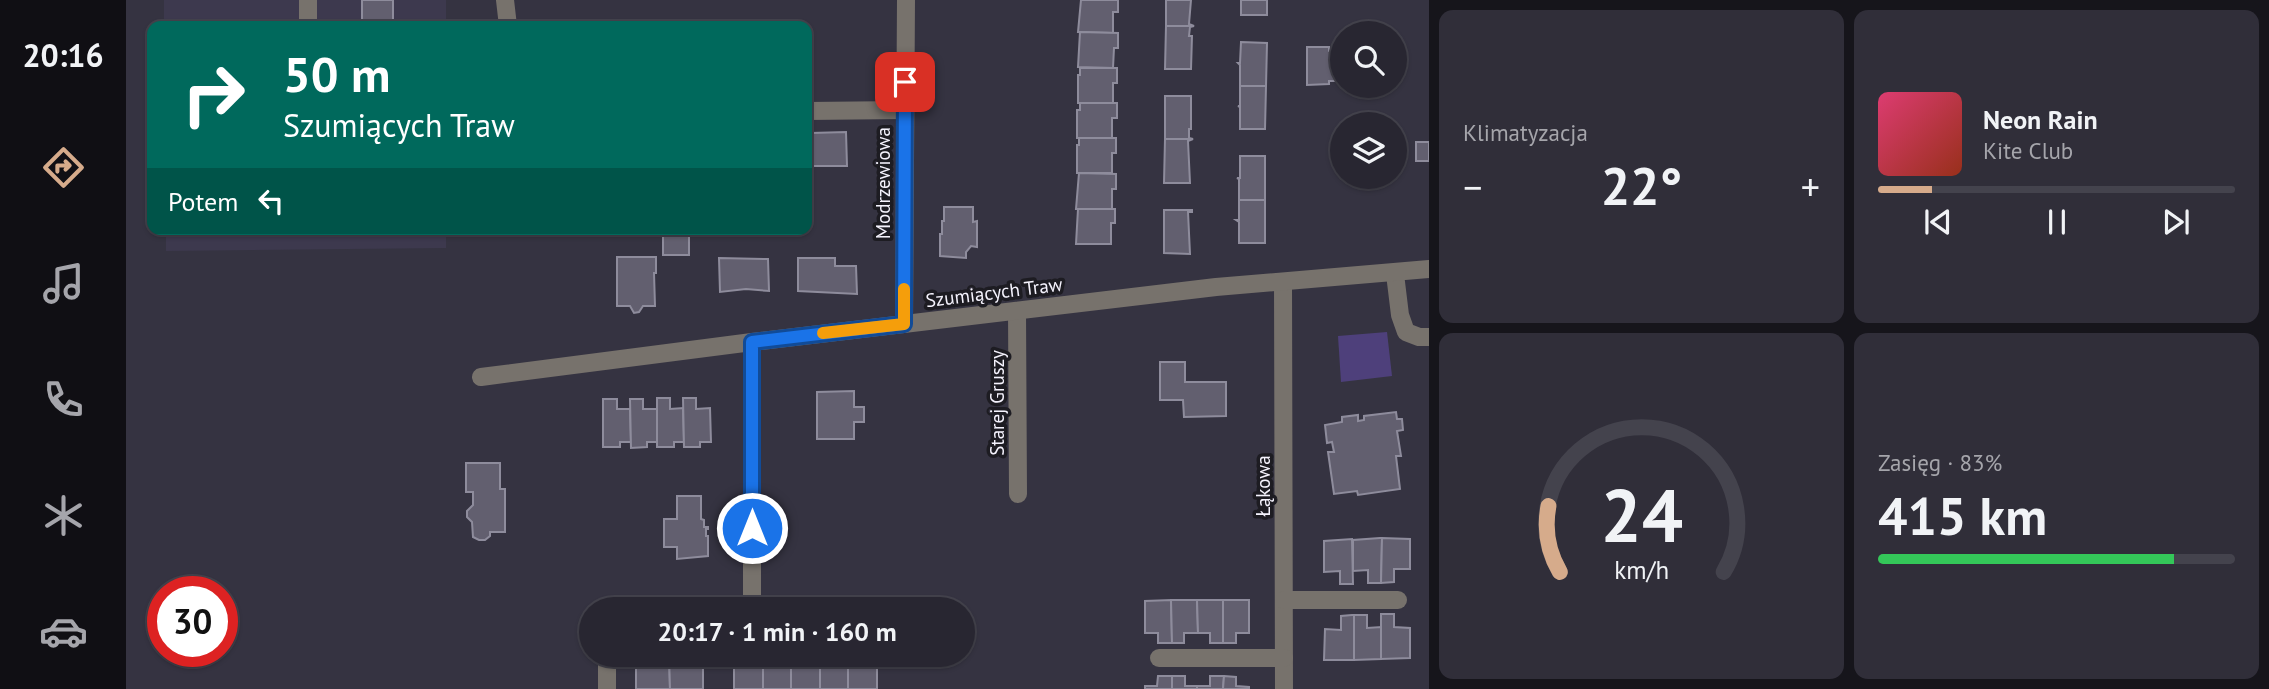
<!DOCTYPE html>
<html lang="pl">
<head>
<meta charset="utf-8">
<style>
	body { margin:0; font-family:"PT Sans",sans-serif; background:#302e39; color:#f1f3f6; height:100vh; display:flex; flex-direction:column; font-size:26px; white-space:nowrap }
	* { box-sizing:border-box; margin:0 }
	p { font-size:23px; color:#a5a5ab }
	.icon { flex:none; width:38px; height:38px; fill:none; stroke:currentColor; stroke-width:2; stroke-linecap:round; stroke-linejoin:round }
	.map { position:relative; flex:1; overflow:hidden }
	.sheet { display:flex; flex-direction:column; gap:10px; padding:10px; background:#16151b; width:840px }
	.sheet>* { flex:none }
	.guide { position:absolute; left:21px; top:21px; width:665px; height:214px; border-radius:14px; box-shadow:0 2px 5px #0004,0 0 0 2px #44434d; background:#00695c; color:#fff; overflow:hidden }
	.buttons { position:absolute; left:1204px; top:21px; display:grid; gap:14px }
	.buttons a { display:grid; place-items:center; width:77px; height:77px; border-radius:50%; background:#282631; box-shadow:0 2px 5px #0004,0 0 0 2px #44434d; font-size:35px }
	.speed { position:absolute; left:21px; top:576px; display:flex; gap:14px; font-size:35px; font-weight:700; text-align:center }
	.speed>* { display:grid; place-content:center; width:91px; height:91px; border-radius:50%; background:#282631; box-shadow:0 2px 5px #0004,0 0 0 2px #44434d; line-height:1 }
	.speed .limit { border:10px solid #d22; background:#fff; color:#111 }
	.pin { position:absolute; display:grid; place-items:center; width:60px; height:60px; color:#fff; margin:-30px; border-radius:14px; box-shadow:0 4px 10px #0006 }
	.me { position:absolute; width:77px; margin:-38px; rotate:0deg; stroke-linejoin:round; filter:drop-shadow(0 0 5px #0008) }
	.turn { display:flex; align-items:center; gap:24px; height:147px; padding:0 21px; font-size:32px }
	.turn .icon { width:91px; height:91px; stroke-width:2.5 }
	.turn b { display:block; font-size:49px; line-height:60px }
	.then { display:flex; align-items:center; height:66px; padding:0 21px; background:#0003; gap:14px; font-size:26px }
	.big { font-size:52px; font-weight:800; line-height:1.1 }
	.sheet .tile { flex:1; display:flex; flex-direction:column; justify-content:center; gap:10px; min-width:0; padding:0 24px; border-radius:14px; background:#302e39 }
	.sheet .dial { align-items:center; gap:0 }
	.dial svg { height:182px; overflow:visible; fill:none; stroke:#44434d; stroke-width:7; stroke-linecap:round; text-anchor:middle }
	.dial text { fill:#f1f3f6; stroke:none }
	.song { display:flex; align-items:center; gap:21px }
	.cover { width:84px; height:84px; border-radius:10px; background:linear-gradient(135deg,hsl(340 70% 55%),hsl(10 70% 35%)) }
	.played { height:7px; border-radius:4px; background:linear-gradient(90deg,#d6ab8b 15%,#44434d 15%) }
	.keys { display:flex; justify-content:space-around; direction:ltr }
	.heat { display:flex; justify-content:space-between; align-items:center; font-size:38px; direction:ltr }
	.charge { height:10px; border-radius:5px; background:linear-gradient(90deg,#34c759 83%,#44434d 0) }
	.sheet .tiles { flex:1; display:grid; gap:10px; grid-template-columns:repeat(2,1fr) }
	.trip { position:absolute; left:453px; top:597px; width:396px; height:70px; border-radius:35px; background:#282631; box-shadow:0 2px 5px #0004,0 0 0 2px #44434d; font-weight:800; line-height:70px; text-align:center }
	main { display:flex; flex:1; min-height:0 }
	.menu { display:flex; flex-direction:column; width:126px; justify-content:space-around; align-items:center; background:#100f14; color:#a5a5ab }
	.menu .icon { width:49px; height:49px }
	.menu .current { color:#d6ab8b }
	.menu b { font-size:32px; color:#f1f3f6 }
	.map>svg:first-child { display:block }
	.built { fill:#3d394e }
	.green { fill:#4e407b }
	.building { fill:#625f6f; stroke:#8e8c9c; stroke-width:2 }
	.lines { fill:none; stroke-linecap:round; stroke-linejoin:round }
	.minor { stroke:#77726c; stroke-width:18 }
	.route-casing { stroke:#114b97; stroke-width:18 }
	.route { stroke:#1a73e8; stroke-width:12 }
	.slow { stroke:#f59e0b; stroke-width:12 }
	.labels { text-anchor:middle; stroke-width:7; stroke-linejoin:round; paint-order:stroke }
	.street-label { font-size:19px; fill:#f5f3fd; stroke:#1d1c22 }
</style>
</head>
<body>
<main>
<nav class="menu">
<b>20:16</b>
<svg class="icon current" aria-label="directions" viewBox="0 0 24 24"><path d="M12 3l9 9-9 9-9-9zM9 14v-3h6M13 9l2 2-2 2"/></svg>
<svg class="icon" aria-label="music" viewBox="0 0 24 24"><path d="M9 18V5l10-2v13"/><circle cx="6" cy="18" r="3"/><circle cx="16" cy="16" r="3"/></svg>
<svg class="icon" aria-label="phone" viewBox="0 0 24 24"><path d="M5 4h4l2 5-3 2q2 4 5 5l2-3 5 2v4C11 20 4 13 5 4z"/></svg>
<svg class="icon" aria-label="climate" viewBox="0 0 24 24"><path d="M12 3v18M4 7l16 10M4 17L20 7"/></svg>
<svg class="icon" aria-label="car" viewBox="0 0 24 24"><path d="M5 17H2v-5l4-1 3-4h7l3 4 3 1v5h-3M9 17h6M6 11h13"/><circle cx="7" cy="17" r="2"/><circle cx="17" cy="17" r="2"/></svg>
</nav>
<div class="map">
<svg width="1303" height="689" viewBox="0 0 1303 689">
	<rect width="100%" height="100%" fill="#353341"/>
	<g class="built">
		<rect x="38" y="0" width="282" height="26"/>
		<polygon points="40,229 320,229 320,248 40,251"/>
	</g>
	<polygon class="green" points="1261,332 1266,376 1215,382 1212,336"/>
	<g class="building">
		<rect x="236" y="0" width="31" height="26"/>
		<polygon points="955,0 992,0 992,12 987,12 987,33 952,32"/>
		<polygon points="1040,0 1065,0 1063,24 1068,26 1040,26"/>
		<rect x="1115" y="0" width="26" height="15"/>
		<polygon points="1040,26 1068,26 1064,27 1063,36 1066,36 1065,69 1039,69"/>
		<polygon points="954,32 992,33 992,48 988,48 987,68 952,67"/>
		<polygon points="1115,42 1141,43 1140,86 1114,86 1114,65 1112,63 1114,63"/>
		<polygon points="1181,47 1203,47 1203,51 1214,51 1214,48 1216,48 1216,85 1213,85 1213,81 1203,81 1203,84 1181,85"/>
		<polygon points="954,68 991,68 991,83 987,83 987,103 952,103 952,75 954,75"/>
		<polygon points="1114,86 1140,86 1139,129 1114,129 1114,107 1112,106 1114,106"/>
		<polygon points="1039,96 1065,96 1065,129 1063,129 1063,138 1067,139 1039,139"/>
		<polygon points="954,103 991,103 991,118 986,118 986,138 951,138 951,110 954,110"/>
		<polygon points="720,132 721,166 685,166 685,133"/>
		<polygon points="953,138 990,138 990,153 986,153 986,173 951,173 951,145 953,145"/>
		<polygon points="1039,139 1067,139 1062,141 1064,183 1038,183"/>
		<rect x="1290" y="142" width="13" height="19"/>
		<polygon points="1114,156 1139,156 1139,200 1113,200 1113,179 1111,178 1114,178"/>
		<polygon points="953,173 990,174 990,189 986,189 986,209 950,209"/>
		<polygon points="1113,200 1139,200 1139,243 1113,243 1113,222 1110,220 1113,220"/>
		<polygon points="818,207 847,207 847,222 851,221 851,247 845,246 840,252 840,258 814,256 814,234 816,234 816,221 818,221"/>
		<polygon points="952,209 989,209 989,223 985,223 985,244 950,244"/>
		<polygon points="1038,210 1066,210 1066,212 1062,212 1064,254 1038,253"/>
		<polygon points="563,233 563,255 537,255 537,234"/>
		<polygon points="491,257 530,257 530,273 528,273 529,306 517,306 513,312 508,313 504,306 491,306"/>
		<polygon points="593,258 642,259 643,291 620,289 594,292"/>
		<polygon points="672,258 709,258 709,266 730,266 731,294 672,291"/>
		<polygon points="1034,362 1059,362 1059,382 1100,382 1100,416 1058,417 1057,400 1034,400"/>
		<polygon points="728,391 728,407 738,407 738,422 728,422 728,439 691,439 691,392"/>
		<polygon points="531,398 544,398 544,409 557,408 558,442 548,442 548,447 531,447"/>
		<polygon points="557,398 570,398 570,409 584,408 585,442 574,442 574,447 558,447"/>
		<polygon points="477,399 491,399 491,409 504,409 505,442 494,442 494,447 477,447"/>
		<polygon points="504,399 517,399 517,409 531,409 531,442 521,442 521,447 505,448"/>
		<polygon points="1270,412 1271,419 1276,419 1277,430 1271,431 1275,456 1270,456 1274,489 1232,495 1231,491 1208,494 1202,452 1208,452 1206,442 1201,443 1199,425 1216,422 1216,417 1232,415 1232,421 1238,420 1238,416"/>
		<polygon points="340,463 374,463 374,489 379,489 379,532 364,532 364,536 359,540 353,540 347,537 346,522 341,517 341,511 347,505 347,492 340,492"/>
		<polygon points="551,496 575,496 575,519 578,520 578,527 582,527 582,529 580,529 580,536 582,536 582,556 551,559 551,547 538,547 538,519 551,519"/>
		<polygon points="1254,538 1256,538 1255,583 1242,583 1242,570 1227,571 1227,540"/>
		<polygon points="1256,538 1284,539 1284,569 1268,569 1268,582 1255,583"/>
		<polygon points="1226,539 1227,584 1214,584 1214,571 1198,572 1198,541"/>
		<polygon points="1045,600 1046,643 1032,643 1032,633 1019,633 1019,601"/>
		<polygon points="1045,600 1071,600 1072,633 1058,633 1058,643 1046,643"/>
		<polygon points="1071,600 1097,600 1097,643 1084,643 1084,633 1072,633"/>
		<polygon points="1097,600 1123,600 1123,633 1110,633 1110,643 1097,643"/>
		<polygon points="1255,614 1268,614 1268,627 1284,628 1284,658 1255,659"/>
		<polygon points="1226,615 1228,615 1228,660 1198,660 1199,629 1215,630 1215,616"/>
		<polygon points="1228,615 1241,615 1241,628 1255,627 1255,659 1228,660"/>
		<polygon points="510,654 543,654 544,689 510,689"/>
		<polygon points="543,654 577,654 577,689 544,689"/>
		<polygon points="624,654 637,654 637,689 608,689 608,658 624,658"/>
		<polygon points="652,654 665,654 665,689 637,689 637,658 652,658"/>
		<polygon points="680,654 694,654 694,689 665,689 665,658 680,658"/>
		<polygon points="709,654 722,654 722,689 694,689 694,658 709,658"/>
		<polygon points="722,654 751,658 751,689 722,689"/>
		<polygon points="1032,676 1046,676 1046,689 1019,689 1019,686 1031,686"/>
		<polygon points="1046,676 1059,676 1059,686 1071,686 1071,689 1046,689"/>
		<polygon points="1084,676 1098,676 1097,689 1071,689 1071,686 1084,686"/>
		<polygon points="1098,676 1110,677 1110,686 1123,687 1123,689 1097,689"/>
	</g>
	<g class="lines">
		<g class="minor">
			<polyline points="182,0 182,26"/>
			<polyline points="379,0 382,26"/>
			<polyline points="681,111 778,110"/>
			<polyline points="1269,274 1274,315 1280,332 1293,337 1303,337"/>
			<polyline points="1157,282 1158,689"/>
			<polyline points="891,311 892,494"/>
			<polyline points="778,324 780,0"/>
			<polyline points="355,377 626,342 1090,287 1303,269"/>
			<polyline points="1158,600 1272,600"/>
			<polyline points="626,608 626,342"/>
			<polyline points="570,609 753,609"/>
			<polyline points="481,654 481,689"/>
			<polyline points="1033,658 1158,658"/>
		</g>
	</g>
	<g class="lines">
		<g class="route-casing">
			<polyline id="route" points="626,528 626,342 778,324 779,82"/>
		</g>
		<use href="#route" class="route"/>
		<polyline class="slow" points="697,333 778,324 778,289"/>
	</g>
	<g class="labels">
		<g class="street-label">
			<text transform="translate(757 183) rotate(-90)" y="7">Modrzewiowa</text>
			<text transform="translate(868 292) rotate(-7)" y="7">Szumiących Traw</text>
			<text transform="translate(871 403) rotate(-90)" y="7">Starej Gruszy</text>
			<text transform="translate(1137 486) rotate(-90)" y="7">Łąkowa</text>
		</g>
	</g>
</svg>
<div class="buttons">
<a><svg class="icon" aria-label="search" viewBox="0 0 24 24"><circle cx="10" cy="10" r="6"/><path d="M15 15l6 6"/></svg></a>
<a><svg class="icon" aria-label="layers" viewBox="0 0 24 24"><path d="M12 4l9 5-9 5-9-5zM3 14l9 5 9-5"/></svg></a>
</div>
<div class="speed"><div class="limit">30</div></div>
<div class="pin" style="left:779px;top:82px;background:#d93025"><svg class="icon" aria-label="arrive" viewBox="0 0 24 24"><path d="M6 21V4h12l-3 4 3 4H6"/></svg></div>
<svg class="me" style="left:626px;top:528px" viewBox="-20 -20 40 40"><circle r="17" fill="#1a73e8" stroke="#fff" stroke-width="3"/><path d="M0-11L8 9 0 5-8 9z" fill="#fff"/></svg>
<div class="trip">20:17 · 1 min · 160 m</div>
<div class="guide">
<div class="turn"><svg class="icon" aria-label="right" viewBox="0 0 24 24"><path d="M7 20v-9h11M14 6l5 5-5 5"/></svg><div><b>50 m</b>Szumiących Traw</div></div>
<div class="then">Potem<svg class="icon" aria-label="left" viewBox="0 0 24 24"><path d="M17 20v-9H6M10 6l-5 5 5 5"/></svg></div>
</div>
</div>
<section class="sheet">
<div class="tiles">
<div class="tile"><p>Klimatyzacja</p>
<div class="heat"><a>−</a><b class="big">22°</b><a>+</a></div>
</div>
<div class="tile">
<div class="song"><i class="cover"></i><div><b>Neon Rain</b><p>Kite Club</p></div></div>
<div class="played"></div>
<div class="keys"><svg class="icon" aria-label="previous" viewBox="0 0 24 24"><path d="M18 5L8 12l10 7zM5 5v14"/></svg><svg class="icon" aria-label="pause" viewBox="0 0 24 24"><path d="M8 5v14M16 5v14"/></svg><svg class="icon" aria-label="next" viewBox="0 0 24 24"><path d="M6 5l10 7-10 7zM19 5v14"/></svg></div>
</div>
<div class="tile dial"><svg viewBox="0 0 100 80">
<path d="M14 69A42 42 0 1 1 86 69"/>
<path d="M14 69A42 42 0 0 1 9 40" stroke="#d6ab8b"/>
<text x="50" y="56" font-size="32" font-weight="700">24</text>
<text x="50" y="72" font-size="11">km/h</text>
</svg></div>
<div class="tile"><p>Zasięg · 83%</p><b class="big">415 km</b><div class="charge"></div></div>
</div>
</section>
</main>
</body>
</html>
